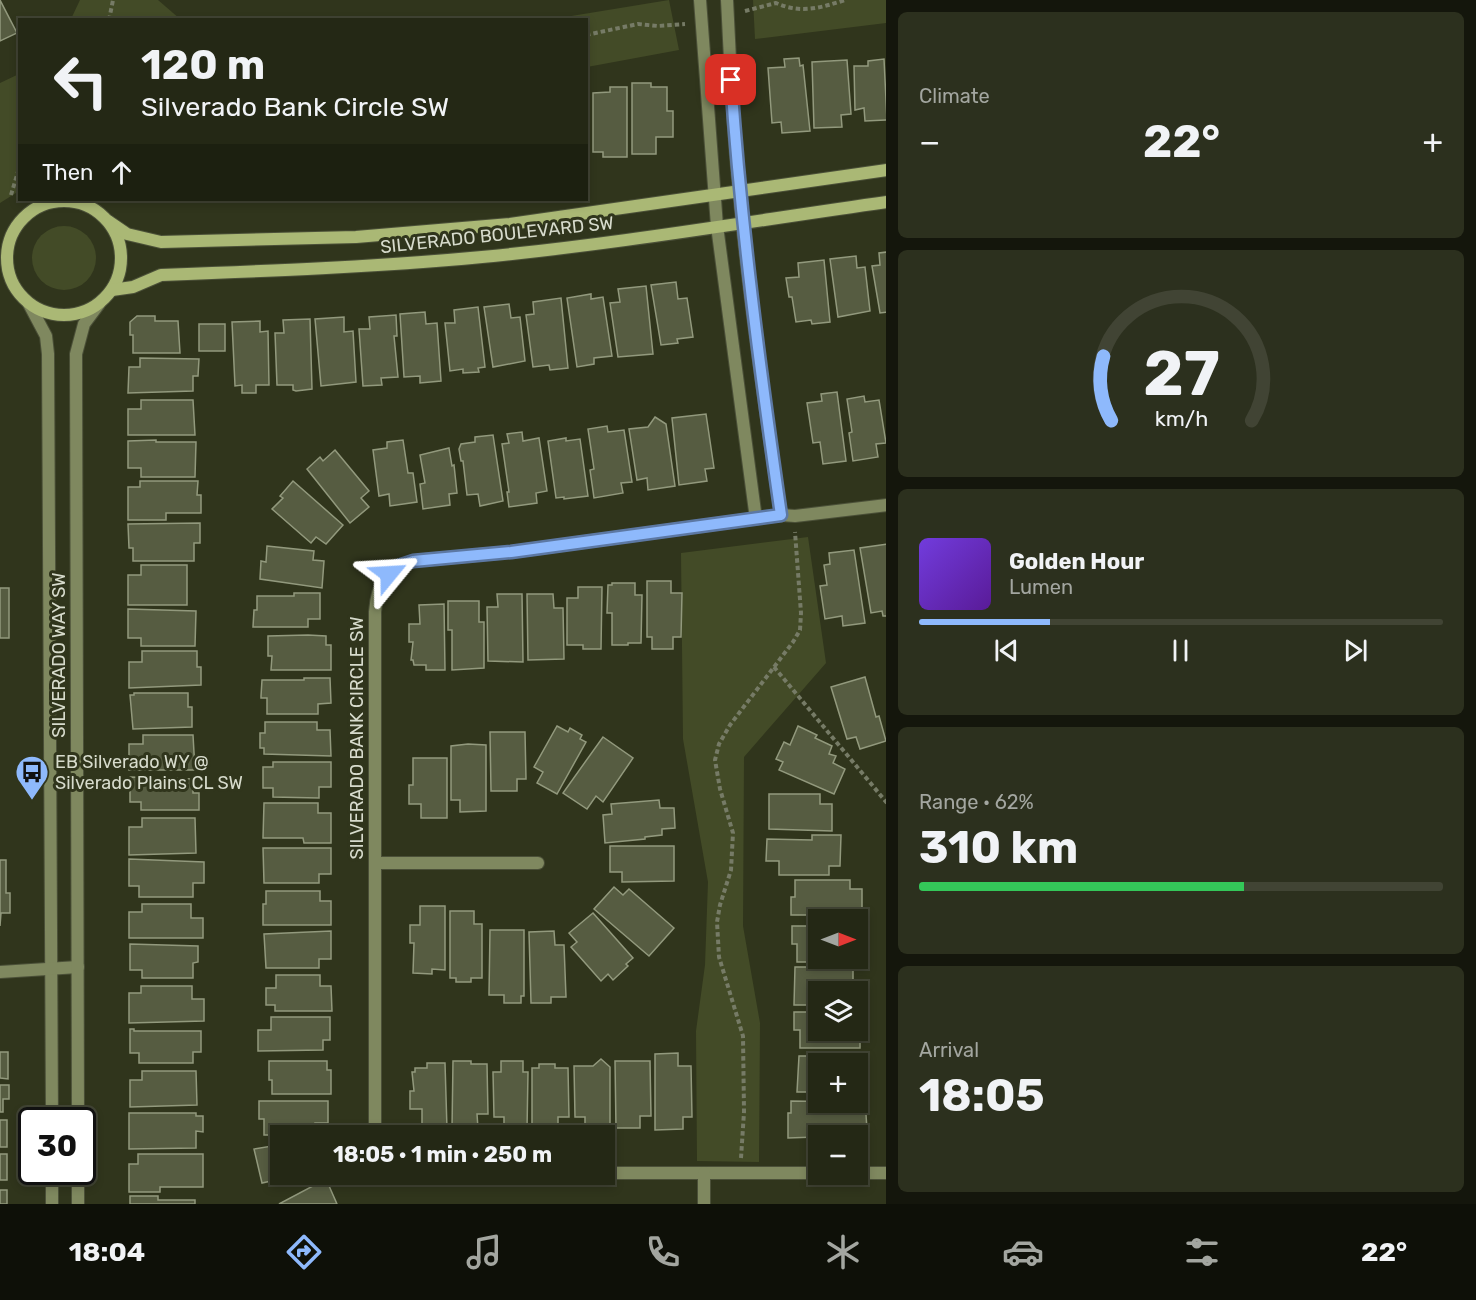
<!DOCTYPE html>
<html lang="en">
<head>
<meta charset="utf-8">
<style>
	body { margin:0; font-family:Rubik,sans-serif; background:#2c301e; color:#f1f3f6; height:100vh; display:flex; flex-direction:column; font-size:22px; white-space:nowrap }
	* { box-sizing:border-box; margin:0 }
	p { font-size:20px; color:#a3a6a0 }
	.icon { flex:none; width:33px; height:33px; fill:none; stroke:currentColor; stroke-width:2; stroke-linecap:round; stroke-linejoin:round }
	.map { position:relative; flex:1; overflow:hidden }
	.sheet { display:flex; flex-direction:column; gap:12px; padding:12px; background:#14160c; width:590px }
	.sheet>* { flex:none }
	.top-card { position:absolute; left:18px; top:18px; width:570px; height:183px; border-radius:0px; box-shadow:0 3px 9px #0003,0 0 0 2px #414434; background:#242815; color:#f1f3f6; overflow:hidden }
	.needle { width:39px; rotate:90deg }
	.controls { position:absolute; left:808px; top:909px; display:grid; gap:12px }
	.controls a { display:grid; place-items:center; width:60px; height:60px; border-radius:0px; background:#242815; box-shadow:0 3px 9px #0003,0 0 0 2px #414434; font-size:30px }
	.speed { position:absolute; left:18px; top:1107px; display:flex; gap:12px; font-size:30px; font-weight:700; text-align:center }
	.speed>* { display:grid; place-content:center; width:78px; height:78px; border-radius:50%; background:#242815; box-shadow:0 3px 9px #0003,0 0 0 2px #414434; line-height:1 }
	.speed .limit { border:3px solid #111; border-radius:9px; background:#fff; color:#111 }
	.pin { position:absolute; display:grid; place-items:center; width:51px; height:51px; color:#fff; margin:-26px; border-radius:12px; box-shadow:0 3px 9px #0006 }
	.me { position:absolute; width:66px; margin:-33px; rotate:63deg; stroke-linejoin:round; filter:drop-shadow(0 0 4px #0008) }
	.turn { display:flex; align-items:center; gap:21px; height:126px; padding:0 24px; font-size:27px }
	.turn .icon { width:78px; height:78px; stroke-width:2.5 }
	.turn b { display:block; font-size:42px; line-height:51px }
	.then { display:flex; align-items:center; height:57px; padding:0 24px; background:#0003; gap:12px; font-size:22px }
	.big { font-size:45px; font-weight:700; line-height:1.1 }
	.sheet .tile { flex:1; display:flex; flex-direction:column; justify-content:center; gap:9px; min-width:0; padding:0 21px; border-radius:9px; background:#2c301e }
	.sheet .dial { align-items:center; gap:0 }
	.dial svg { height:156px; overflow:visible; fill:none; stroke:#414434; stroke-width:7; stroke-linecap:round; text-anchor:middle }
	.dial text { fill:#f1f3f6; stroke:none }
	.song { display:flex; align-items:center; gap:18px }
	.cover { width:72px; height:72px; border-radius:9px; background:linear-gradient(135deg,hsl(260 70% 55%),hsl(270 70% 35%)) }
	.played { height:6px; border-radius:3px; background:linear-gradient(90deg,#8eb9fc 25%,#414434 25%) }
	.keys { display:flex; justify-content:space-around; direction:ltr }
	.heat { display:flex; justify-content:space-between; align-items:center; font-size:33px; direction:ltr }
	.charge { height:9px; border-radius:4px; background:linear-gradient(90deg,#34c759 62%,#414434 0) }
	.trip { position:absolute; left:270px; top:1125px; width:345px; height:60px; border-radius:0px; background:#242815; box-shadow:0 3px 9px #0003,0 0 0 2px #414434; font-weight:700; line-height:60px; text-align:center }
	.dock { display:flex; height:96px; justify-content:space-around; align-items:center; background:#0e1008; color:#a3a6a0 }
	.dock .icon { width:42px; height:42px }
	.dock .current { color:#8eb9fc }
	.dock b { font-size:27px; color:#f1f3f6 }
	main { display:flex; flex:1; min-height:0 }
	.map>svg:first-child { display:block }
	.green { fill:#434b27 }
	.building { fill:#565c41; stroke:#92997d; stroke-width:1.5 }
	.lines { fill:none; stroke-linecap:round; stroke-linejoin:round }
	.street-casing { stroke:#4b5038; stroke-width:14 }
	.secondary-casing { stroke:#4b5038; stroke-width:14 }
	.path { stroke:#767b66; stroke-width:4; stroke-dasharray:4.5 3; stroke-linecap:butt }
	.street { stroke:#7f885f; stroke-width:12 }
	.secondary { stroke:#aab875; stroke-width:12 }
	.route-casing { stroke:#5c78a4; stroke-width:15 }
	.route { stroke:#8eb9fc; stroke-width:10 }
	.labels { text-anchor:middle; stroke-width:6; stroke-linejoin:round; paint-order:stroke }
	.street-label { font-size:18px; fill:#d7dbcc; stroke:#30351c }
	.poi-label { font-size:18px; fill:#d7dbcc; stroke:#30351c; text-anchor:start }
</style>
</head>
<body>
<main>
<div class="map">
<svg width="887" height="1204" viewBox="0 0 887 1204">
	<rect width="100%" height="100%" fill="#30351c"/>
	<g class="green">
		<polygon points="80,0 158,0 180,19 71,19"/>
		<polygon points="669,0 679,50 587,67 586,20 553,19"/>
		<polygon points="753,0 886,0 886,23 755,39"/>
		<polygon points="19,74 19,191 0,203 0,83"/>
		<circle cx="64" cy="258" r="32"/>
		<polygon points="808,537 826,663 744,757 743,926 760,1023 759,1162 697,1161 696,1031 705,965 708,882 683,739 681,553"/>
	</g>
	<g class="building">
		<polygon points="0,0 17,33 0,41"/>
		<polygon points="799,58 800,66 803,65 810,131 782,133 781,122 772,123 768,68 785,67 784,59"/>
		<polygon points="884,59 887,120 865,121 864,108 855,110 854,66 868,66 868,61"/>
		<polygon points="847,60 851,114 841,115 842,127 814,128 812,62"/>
		<polygon points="632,83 651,83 651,87 667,87 667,111 673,111 673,137 656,137 656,154 632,154"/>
		<polygon points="610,87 627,87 627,157 603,157 603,152 593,152 593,93 610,92"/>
		<polygon points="887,252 887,312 880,313 872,266 880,265 879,253"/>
		<polygon points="856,256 857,268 865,267 870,311 838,317 830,259"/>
		<polygon points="824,260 830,322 812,324 811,320 796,322 792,297 789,297 786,278 799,277 798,263"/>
		<polygon points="676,282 678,299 687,298 693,337 677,339 678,343 661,345 651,285"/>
		<polygon points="646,286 653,354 618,357 610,303 620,302 618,289"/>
		<polygon points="591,294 591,299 603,297 612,356 594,358 594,364 577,367 567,298"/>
		<polygon points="561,298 568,368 550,370 549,365 533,367 526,315 534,314 533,302"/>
		<polygon points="509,304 511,318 520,317 525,361 493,367 484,307"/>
		<polygon points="478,307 485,367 478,368 479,372 463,373 463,369 450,371 445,323 455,323 454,310"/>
		<polygon points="425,312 426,324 437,323 441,381 420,383 420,376 404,377 400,314"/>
		<polygon points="396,315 397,336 394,336 398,377 381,378 382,385 363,386 359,329 370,329 369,317"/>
		<polygon points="137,316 155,316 155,321 178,321 180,353 133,353 133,335 130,335 130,322"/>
		<polygon points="344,317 344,332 353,331 356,382 321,386 315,319"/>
		<polygon points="310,319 312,389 296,391 293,390 293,385 277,385 275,333 284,333 283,320"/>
		<polygon points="260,321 260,332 268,331 269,385 256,385 256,393 242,393 242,385 235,386 232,322"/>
		<rect x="199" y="324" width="26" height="27"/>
		<polygon points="140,358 199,359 198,376 193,376 193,391 128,393 129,367 140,367"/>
		<polygon points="837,392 846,461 823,464 820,442 813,443 807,403 822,401 821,394"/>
		<polygon points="864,396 865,402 879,400 886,443 876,444 878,457 853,461 849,433 852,432 847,399"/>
		<polygon points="141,400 193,400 195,435 128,435 128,409 141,409"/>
		<polygon points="706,414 714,468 705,469 707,481 679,485 672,418"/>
		<polygon points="655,417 666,424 675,486 648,490 647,478 637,480 629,429 648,427"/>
		<polygon points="607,426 608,432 624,430 632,482 621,483 623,493 594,498 590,470 594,469 588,429"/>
		<polygon points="522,432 523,441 539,438 547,491 536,493 537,503 509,507 507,492 509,492 502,444 509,443 507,434"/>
		<polygon points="493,435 503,501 480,506 478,494 467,495 463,461 461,461 459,449 461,444 475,442 475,437"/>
		<polygon points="566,438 566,441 580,439 588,496 564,499 564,497 556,498 548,441"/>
		<polygon points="156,440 156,442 196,442 195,477 141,477 141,468 128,468 128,441"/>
		<polygon points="403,440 408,473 413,473 417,502 390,506 389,494 379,496 373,450 387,448 387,442"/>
		<polygon points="449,448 452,466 454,465 457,493 449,494 450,505 423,509 420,484 425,483 420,455"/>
		<polygon points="335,450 369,491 361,498 369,507 350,523 307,469 320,457 323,461"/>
		<polygon points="140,481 198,481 197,495 201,495 201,513 166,513 166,520 128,520 128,487 140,487"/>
		<polygon points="293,481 343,525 326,544 316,537 311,543 272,509 283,498 280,496"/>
		<polygon points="200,523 200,543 194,543 194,561 133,561 133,548 129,548 128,524"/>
		<polygon points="887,544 887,616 883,616 882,611 871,613 860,548"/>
		<polygon points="267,546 314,551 313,560 324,561 322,588 260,579 261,561 266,562"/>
		<polygon points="854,550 865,623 843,626 842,616 825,619 820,586 827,585 824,565 830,564 829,553"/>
		<polygon points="141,565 187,565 187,605 128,605 128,575 141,575"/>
		<polygon points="647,581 671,581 671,593 682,593 681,637 673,637 673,649 652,649 652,637 647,637"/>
		<polygon points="612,583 635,583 635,595 642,595 641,643 628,643 628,645 612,645 612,613 607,613 608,585 612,585"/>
		<polygon points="578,587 602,587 601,649 583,649 583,645 567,645 567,598 578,598"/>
		<rect x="0" y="588" width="9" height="50"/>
		<polygon points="294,593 320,593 320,619 308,619 308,627 253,627 254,610 257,610 257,596 294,596"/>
		<polygon points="497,594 522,594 523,662 488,661 487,607 498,607"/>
		<polygon points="527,594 553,594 554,608 563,608 564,659 528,660"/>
		<polygon points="448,601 479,601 479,622 484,622 484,668 452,670 452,630 448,630"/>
		<polygon points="444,604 445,670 426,670 426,665 414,665 413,660 411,660 413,642 409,642 409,624 420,624 419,605"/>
		<polygon points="128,609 196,611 195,646 141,646 141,638 128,638"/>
		<polygon points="308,635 326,636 326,645 331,645 331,670 271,670 272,656 268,656 268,636"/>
		<polygon points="142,651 197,651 197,667 201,667 201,685 129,688 129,662 142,662"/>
		<polygon points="865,677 876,717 879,716 886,741 860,749 856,737 847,739 831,687"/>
		<polygon points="304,678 330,678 331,703 318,704 318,714 267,714 267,698 261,698 261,696 262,680 304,680"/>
		<polygon points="134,693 188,693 188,707 192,707 192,727 133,729 130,695 134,695"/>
		<polygon points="265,722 317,722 317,730 330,730 331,756 264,754 264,748 260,748 260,733 265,733"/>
		<polygon points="557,726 568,732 570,728 582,735 580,739 586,742 557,794 537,783 543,772 534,767"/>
		<polygon points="798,726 817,735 815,738 832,746 829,754 836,756 833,763 845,769 834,794 779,770 783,762 776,759 784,742 790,745"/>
		<polygon points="490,732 525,732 526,779 517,779 517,791 491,791"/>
		<polygon points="143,735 193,735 195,770 129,770 129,744 143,744"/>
		<polygon points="603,737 633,758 603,802 596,796 587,809 563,793"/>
		<polygon points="468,744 486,745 486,811 460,812 460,800 451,800 451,746"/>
		<polygon points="413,758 447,758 447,818 421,818 421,804 409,804 409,785 413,785"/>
		<polygon points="273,762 331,762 331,787 319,787 319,798 273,797 273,788 263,788 263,767 273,767"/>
		<polygon points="130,777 193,779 193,793 199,793 199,810 141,810 141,802 130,802"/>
		<polygon points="769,794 820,794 820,804 832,804 832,831 769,829"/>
		<polygon points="659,800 660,808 674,808 675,828 662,829 662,835 645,837 645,839 605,843 603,815 612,814 611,804"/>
		<polygon points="264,803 318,803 318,813 331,813 331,843 304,843 303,838 263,838"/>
		<polygon points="142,818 195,818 196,853 129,855 129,827 142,827"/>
		<polygon points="812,835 841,835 840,866 829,866 829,875 779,875 779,861 766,861 767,839 812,840"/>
		<polygon points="610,846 674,846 674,881 622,882 622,872 610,872"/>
		<polygon points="263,848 331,848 331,874 319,874 319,883 264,883"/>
		<polygon points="129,859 204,862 204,883 193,883 193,897 139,897 139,886 129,886"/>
		<polygon points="0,860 6,860 6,893 10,893 10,913 1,913 0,926"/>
		<polygon points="795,880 850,880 850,889 862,889 862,918 835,918 835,915 791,915 791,897 795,897"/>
		<polygon points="614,887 623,895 629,889 674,928 649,956 594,909"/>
		<polygon points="266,891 320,891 320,901 331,901 331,925 263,925 263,904 266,904"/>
		<polygon points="142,904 191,904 191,918 203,918 203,938 129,938 129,912 142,912"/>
		<polygon points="420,906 445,906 445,970 432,969 432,974 413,973 414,943 410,943 410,925 420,925"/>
		<polygon points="450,911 474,911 474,924 482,924 482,978 471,978 471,982 456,982 456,978 450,978"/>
		<polygon points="593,913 633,958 626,964 628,966 613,980 608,974 601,981 571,947 577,942 569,933"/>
		<rect x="858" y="924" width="6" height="28"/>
		<polygon points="792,926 819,926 819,958 851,958 851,962 797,962 797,944 792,944"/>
		<polygon points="490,930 524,930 524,996 521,996 521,1003 504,1003 504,995 489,995"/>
		<polygon points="331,931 331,959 319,959 319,968 266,968 264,934"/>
		<polygon points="554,931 555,945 564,945 566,997 551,997 551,1003 531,1003 529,932"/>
		<polygon points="130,944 198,946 198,962 193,963 193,978 142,978 142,970 130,970"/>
		<polygon points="795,967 853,967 853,980 865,980 865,1006 858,1006 858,992 819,992 819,1005 794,1005"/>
		<polygon points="276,975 320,975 320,986 331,986 332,1011 275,1011 275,1005 266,1005 266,988 276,988"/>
		<polygon points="141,986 192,986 192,999 204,999 204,1021 129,1023 129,993 141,993"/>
		<polygon points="858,1010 864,1010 864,1036 860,1036 860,1048 800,1048 800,1030 794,1030 794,1012 819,1012 819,1030 858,1030"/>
		<polygon points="271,1017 330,1017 330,1040 323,1040 323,1050 258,1051 258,1030 271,1030"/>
		<polygon points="130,1029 134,1029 134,1031 201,1031 201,1052 193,1052 193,1063 139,1063 139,1053 130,1053"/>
		<polygon points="0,1052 8,1052 8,1079 0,1078"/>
		<polygon points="678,1053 678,1066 691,1066 692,1117 683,1117 683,1129 655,1130 655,1054"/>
		<polygon points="799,1056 853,1056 853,1064 819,1064 819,1092 797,1092"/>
		<polygon points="601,1059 610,1067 610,1129 585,1129 585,1117 575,1117 574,1066 593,1066"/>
		<polygon points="269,1061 327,1061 327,1070 331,1070 331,1094 272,1094 272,1080 269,1080"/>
		<polygon points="453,1061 471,1061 471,1064 487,1064 488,1114 477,1114 478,1128 452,1129"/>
		<polygon points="501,1061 523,1061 523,1072 528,1072 527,1130 504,1130 504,1117 494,1117 493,1072 501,1072"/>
		<polygon points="615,1061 650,1061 651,1116 640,1116 640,1128 616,1128"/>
		<polygon points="427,1063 445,1063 447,1129 422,1129 422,1109 410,1109 410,1091 414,1091 412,1072 415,1072 415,1068 427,1068"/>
		<polygon points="539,1064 555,1064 555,1068 568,1068 569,1117 558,1117 558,1129 532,1129 532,1068 539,1068"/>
		<rect x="858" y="1066" width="8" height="29"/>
		<polygon points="142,1071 196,1071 197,1105 130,1107 130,1080 142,1080"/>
		<polygon points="0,1085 9,1085 9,1099 3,1099 3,1112 0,1112"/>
		<polygon points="858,1099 865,1099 867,1130 842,1130 843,1136 788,1138 788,1113 791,1113 791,1101 858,1102"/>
		<polygon points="259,1101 328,1101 328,1123 315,1123 315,1135 264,1135 264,1119 259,1119"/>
		<polygon points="129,1113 196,1113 196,1116 203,1116 203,1132 196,1131 196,1148 129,1149"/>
		<rect x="0" y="1120" width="7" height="27"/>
		<polygon points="272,1146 273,1149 280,1148 280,1174 323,1174 299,1180 298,1175 262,1183 254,1149"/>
		<rect x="0" y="1154" width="7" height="26"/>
		<polygon points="138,1154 203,1154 203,1187 160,1187 160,1192 129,1192 129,1164 138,1164"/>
		<polygon points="326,1179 337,1204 279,1204"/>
		<rect x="0" y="1190" width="7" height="14"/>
		<polygon points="130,1196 158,1196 158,1200 195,1200 195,1204 130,1204"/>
	</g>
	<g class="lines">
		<g class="street-casing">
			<g id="street">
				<polyline points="700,0 717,226 756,519"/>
				<path d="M727,0C730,56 732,112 737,168C747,284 764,400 781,515"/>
				<polyline points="29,304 46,336 48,354 52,1120"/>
				<polyline points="375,863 538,863"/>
				<polyline points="0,972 78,967"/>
				<polyline points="78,1120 76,354 84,324 99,304"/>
				<path d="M378,1136L375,1125V612C377,583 386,570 413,561L511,552L781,515L795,516L887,505"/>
				<polyline points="52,1172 52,1204"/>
				<polyline points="78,1172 78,1204"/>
				<polyline points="604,1173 819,1173"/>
				<polyline points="858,1173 887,1173"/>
				<polyline points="704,1204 704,1173"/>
			</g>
		</g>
		<g class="secondary-casing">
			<g id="secondary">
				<circle cx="64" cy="258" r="57"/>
				<polyline points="108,221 127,234 161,242 356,237 510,224 887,170"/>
				<path d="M112,290L133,287L161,275C268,271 375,267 482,257C618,244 752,221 887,202"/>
			</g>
		</g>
		<g class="path">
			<path d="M745,11L776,3C801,14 820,8 845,0"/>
			<polyline points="109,20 113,0"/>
			<polyline points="586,35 638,24 658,26 685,24"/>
			<polyline points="11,195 20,165"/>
			<polyline points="774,667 887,803"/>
			<polyline points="741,1158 744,1112 743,1036 719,957 717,922 720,905 731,870 733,833 720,789 715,760 719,744 730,725 793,642 800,630 801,613 795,532"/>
		</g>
		<use href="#street" class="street"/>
		<use href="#secondary" class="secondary"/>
	</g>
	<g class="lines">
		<g class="route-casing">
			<path id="route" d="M389,574L398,566L413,561L511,552L781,515C760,370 741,226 731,80"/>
		</g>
		<use href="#route" class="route"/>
	</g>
	<defs>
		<g id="bus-pin" transform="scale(1.725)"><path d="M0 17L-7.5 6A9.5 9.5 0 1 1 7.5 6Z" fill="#8eb9fc" stroke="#30351c"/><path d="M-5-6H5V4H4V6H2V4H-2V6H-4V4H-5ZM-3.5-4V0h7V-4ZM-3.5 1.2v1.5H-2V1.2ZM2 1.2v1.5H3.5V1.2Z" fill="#111"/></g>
	</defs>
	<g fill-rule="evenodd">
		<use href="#bus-pin" x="32" y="772"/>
	</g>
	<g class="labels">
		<g class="street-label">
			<text transform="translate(497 235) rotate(-6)" y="6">SILVERADO BOULEVARD SW</text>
			<text transform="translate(59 655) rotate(-90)" y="6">SILVERADO WAY SW</text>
			<text transform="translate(357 738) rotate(-90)" y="6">SILVERADO BANK CIRCLE SW</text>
		</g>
		<g class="poi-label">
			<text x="55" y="768">EB Silverado WY @<tspan x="55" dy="21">Silverado Plains CL SW</tspan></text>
		</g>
	</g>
</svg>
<div class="controls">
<a><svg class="needle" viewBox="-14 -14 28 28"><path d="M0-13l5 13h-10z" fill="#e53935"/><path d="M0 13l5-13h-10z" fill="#a3a6a0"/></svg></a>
<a><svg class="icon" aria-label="layers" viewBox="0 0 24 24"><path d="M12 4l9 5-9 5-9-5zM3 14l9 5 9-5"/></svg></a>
<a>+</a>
<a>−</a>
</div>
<div class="speed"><div class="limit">30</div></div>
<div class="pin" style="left:731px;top:80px;background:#d93025"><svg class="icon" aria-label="arrive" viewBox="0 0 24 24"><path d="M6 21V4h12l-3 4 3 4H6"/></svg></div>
<svg class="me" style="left:389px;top:574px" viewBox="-20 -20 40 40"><path d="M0-17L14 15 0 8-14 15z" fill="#8eb9fc" stroke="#fff" stroke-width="4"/></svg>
<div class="trip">18:05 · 1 min · 250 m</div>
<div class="top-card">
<div class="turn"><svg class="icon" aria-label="left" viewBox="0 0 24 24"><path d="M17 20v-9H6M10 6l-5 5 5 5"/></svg><div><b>120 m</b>Silverado Bank Circle SW</div></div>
<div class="then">Then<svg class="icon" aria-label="ahead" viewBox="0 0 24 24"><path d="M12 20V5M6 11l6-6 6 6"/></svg></div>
</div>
</div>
<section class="sheet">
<div class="tile"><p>Climate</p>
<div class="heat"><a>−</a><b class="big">22°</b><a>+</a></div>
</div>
<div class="tile dial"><svg viewBox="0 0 100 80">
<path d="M14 69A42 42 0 1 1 86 69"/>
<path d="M14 69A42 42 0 0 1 10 36" stroke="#8eb9fc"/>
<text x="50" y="56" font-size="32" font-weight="700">27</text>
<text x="50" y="72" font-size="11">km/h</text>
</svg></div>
<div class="tile">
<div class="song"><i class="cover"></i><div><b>Golden Hour</b><p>Lumen</p></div></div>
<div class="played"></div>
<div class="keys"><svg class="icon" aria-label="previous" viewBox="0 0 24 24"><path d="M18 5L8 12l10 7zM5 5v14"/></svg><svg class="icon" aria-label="pause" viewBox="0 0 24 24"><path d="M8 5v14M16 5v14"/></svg><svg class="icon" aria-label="next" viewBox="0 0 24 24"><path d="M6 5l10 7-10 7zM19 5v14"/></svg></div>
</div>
<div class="tile"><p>Range · 62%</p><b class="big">310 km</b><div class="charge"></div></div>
<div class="tile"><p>Arrival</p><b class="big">18:05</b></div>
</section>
</main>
<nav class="dock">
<b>18:04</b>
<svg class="icon current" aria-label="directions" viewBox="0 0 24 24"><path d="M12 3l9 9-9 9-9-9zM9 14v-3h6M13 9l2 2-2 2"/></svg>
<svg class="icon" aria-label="music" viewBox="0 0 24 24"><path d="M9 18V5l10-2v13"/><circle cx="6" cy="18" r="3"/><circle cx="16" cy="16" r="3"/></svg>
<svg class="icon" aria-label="phone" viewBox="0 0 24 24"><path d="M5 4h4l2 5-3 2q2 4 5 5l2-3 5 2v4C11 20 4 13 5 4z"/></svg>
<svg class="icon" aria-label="climate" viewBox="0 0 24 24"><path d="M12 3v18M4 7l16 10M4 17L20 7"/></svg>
<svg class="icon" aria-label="car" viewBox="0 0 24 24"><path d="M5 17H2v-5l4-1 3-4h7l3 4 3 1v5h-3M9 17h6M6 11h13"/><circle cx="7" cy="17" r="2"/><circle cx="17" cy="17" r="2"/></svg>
<svg class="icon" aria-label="filters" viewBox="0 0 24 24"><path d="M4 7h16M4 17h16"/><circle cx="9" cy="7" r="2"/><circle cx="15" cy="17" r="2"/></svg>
<b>22°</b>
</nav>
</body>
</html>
